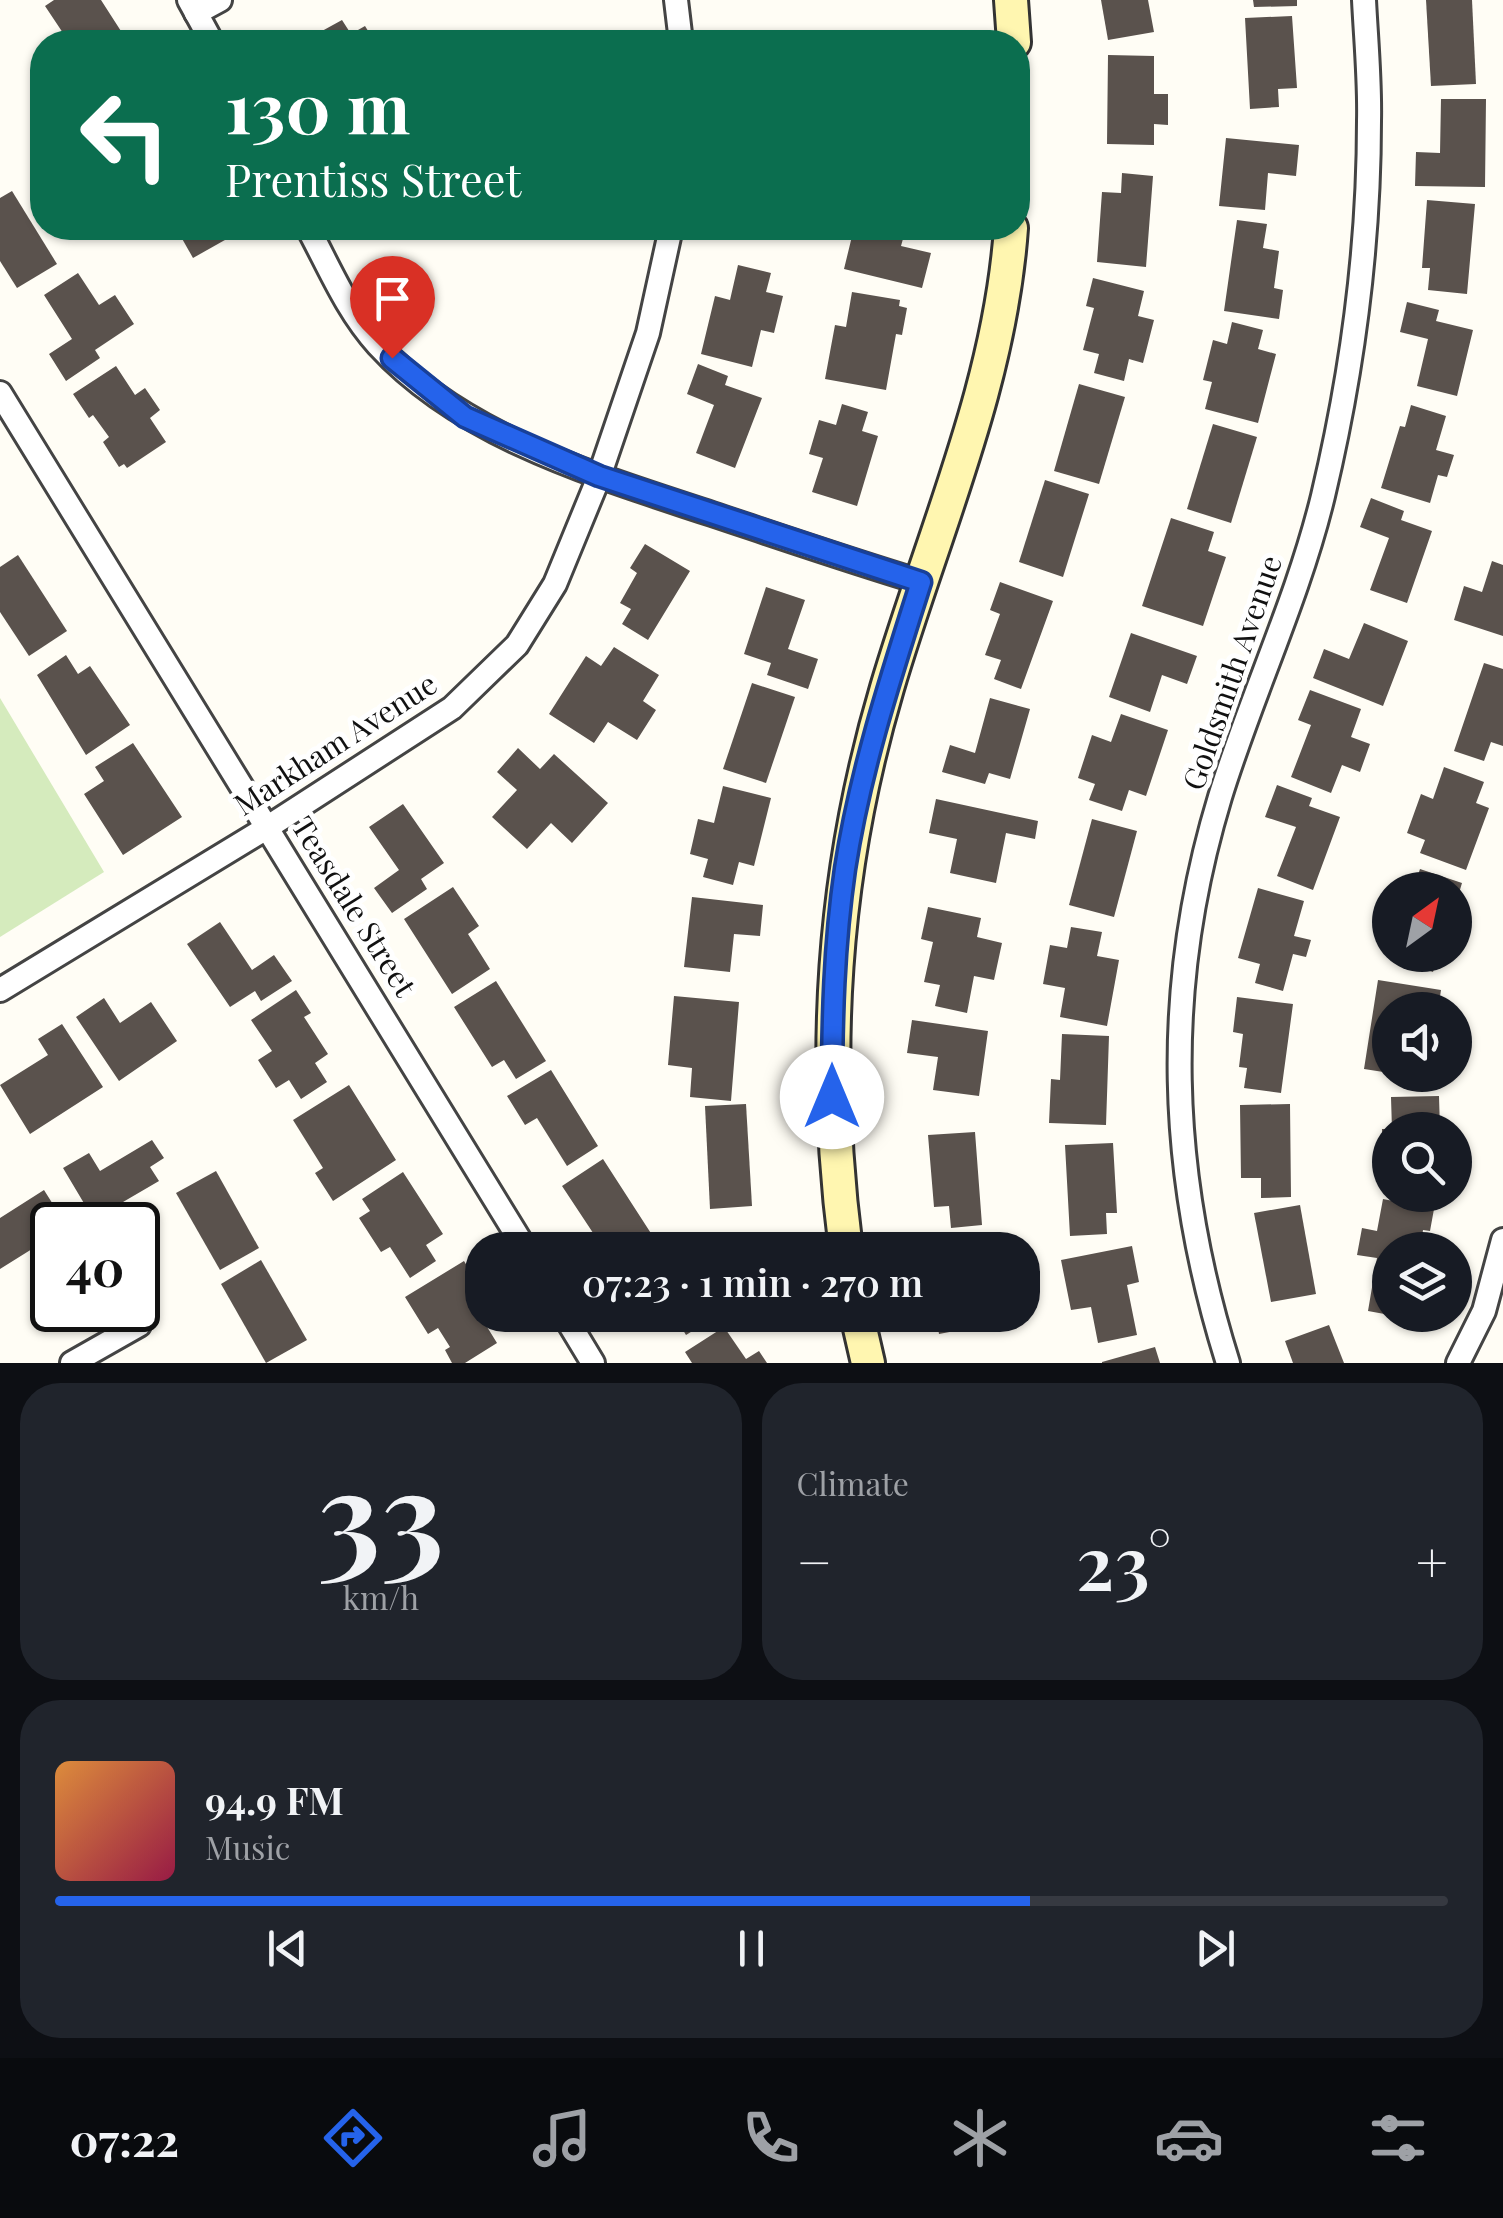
<!DOCTYPE html>
<html lang="en">
<head>
<meta charset="utf-8">
<style>
	body { margin:0; font-family:"Playfair Display",serif; background:#20242c; color:#f1f3f6; height:100vh; display:flex; flex-direction:column; font-size:38px; white-space:nowrap }
	* { box-sizing:border-box; margin:0 }
	p { font-size:32px; color:#9ea1a6 }
	.icon { flex:none; width:55px; height:55px; fill:none; stroke:currentColor; stroke-width:2; stroke-linecap:round; stroke-linejoin:round }
	.map { position:relative; height:1363px; overflow:hidden }
	.details { display:flex; flex-direction:column; gap:20px; padding:20px; background:#0d0f14; flex:1 }
	.details>* { flex:none }
	.guide { position:absolute; left:30px; top:30px; width:1000px; height:210px; border-radius:40px; box-shadow:0 2px 8px #0004; background:#0b6e4f; color:#fff; overflow:hidden }
	.needle { width:65px; rotate:33deg }
	.controls { position:absolute; left:1372px; top:872px; display:grid; gap:20px }
	.controls a { display:grid; place-items:center; width:100px; height:100px; border-radius:50%; background:#171b24; box-shadow:0 2px 8px #0004; font-size:50px }
	.speed { position:absolute; left:30px; top:1202px; display:flex; gap:20px; font-size:50px; font-weight:700; text-align:center }
	.speed>* { display:grid; place-content:center; width:130px; height:130px; border-radius:50%; background:#171b24; box-shadow:0 2px 8px #0004; line-height:1 }
	.speed .limit { border:5px solid #111; border-radius:15px; background:#fff; color:#111 }
	.pin { position:absolute; display:grid; place-items:center; width:85px; height:85px; color:#fff; margin:-102px -42px; border-radius:50% 50% 50% 0; rotate:-45deg; box-shadow:0 0 10px #0007 }
	.pin .icon { rotate:45deg }
	.me { position:absolute; width:110px; margin:-55px; rotate:0deg; stroke-linejoin:round; filter:drop-shadow(0 0 8px #0008) }
	.turn { display:flex; align-items:center; gap:35px; height:210px; padding:0 30px; font-size:45px }
	.turn .icon { width:130px; height:130px; stroke-width:2.5 }
	.turn b { display:block; font-size:70px; line-height:85px }
	.big { font-size:75px; font-weight:600; line-height:1.1 }
	.details .widget { flex:1; display:flex; flex-direction:column; justify-content:center; gap:15px; min-width:0; padding:0 35px; border-radius:40px; background:#20242c }
	.details .dial { align-items:center; gap:0 }
	.dial b { font-size:130px; line-height:1 }
	.song { display:flex; align-items:center; gap:30px }
	.cover { width:120px; height:120px; border-radius:15px; background:linear-gradient(135deg,hsl(30 70% 55%),hsl(340 70% 35%)) }
	.played { height:10px; border-radius:5px; background:linear-gradient(90deg,#2563eb 70%,#363941 70%) }
	.keys { display:flex; justify-content:space-around; direction:ltr }
	.heat { display:flex; justify-content:space-between; align-items:center; font-size:55px; direction:ltr }
	.details .tiles { flex:1; display:grid; gap:20px; grid-template-columns:1fr 1fr }
	.widget:last-child { grid-column:span 2 }
	.trip { position:absolute; left:465px; top:1232px; width:575px; height:100px; border-radius:40px; background:#171b24; box-shadow:0 2px 8px #0004; font-weight:600; line-height:100px; text-align:center }
	.tab-bar { display:flex; height:160px; justify-content:space-around; align-items:center; background:#090b0e; color:#9ea1a6 }
	.tab-bar .icon { width:70px; height:70px }
	.tab-bar .on { color:#2563eb }
	.tab-bar b { font-size:45px; color:#f1f3f6 }
	.map>svg:first-child { display:block }
	.green { fill:#d5ebbd }
	.building { fill:#5a524d }
	.lines { fill:none; stroke-linecap:round; stroke-linejoin:round }
	.street-casing { stroke:#444; stroke-width:28 }
	.secondary-casing { stroke:#333; stroke-width:38 }
	.street { stroke:#fff; stroke-width:22 }
	.secondary { stroke:#fff6b0; stroke-width:32 }
	.route-casing { stroke:#184099; stroke-width:25 }
	.route { stroke:#2563eb; stroke-width:18 }
	.labels { text-anchor:middle; stroke-width:10; stroke-linejoin:round; paint-order:stroke }
	.street-label { font-size:30px; fill:#111; stroke:#fff }
</style>
</head>
<body>
<div class="map">
<svg width="1503" height="1363" viewBox="0 0 1503 1363">
	<rect width="100%" height="100%" fill="#fffdf5"/>
	<polygon class="green" points="0,698 104,872 0,937"/>
	<g class="building">
		<polygon points="54,0 101,0 128,42 55,42 65,36 45,6"/>
		<polygon points="1101,0 1148,0 1154,32 1108,40"/>
		<polygon points="1253,0 1297,0 1297,6 1254,7"/>
		<polygon points="1426,0 1472,0 1476,84 1431,86"/>
		<polygon points="1292,16 1297,88 1278,89 1279,107 1250,109 1245,18"/>
		<polygon points="342,20 351,34 365,26 375,42 302,42"/>
		<polygon points="1108,55 1154,56 1154,94 1168,94 1168,125 1154,124 1154,145 1107,144"/>
		<polygon points="1441,99 1486,99 1485,187 1415,186 1416,152 1440,153"/>
		<polygon points="1226,138 1299,145 1296,176 1268,173 1265,210 1219,206"/>
		<polygon points="1122,173 1153,176 1146,267 1097,262 1102,192 1121,193"/>
		<polygon points="12,191 57,264 17,288 0,261 0,198"/>
		<polygon points="1427,200 1475,204 1467,294 1428,290 1430,268 1422,268"/>
		<polygon points="1237,220 1267,224 1263,248 1279,251 1274,288 1283,290 1279,319 1224,311"/>
		<polygon points="176,228 227,228 232,236 193,258"/>
		<polygon points="854,228 906,228 901,246 931,253 922,288 844,269"/>
		<polygon points="738,265 771,273 766,292 783,296 774,333 761,330 752,367 701,354 715,296 730,300"/>
		<polygon points="78,273 99,305 115,295 134,324 95,350 100,358 66,381 49,354 72,339 44,295"/>
		<polygon points="1093,278 1144,291 1138,316 1154,320 1143,363 1129,359 1124,381 1094,373 1099,354 1083,350 1094,308 1086,306"/>
		<polygon points="852,292 900,300 899,306 907,308 902,335 896,334 886,390 825,379 835,325 846,327"/>
		<polygon points="1407,302 1439,310 1436,321 1473,330 1457,396 1417,386 1428,339 1400,332"/>
		<polygon points="1232,322 1263,330 1258,349 1276,354 1258,423 1205,409 1212,382 1203,380 1213,340 1227,344"/>
		<polygon points="698,364 728,376 725,385 762,398 735,468 696,453 714,405 687,394"/>
		<polygon points="116,366 135,395 145,388 160,410 150,418 166,442 127,468 124,464 119,467 103,442 109,437 93,415 89,418 73,394"/>
		<polygon points="1079,384 1125,397 1099,484 1054,471"/>
		<polygon points="842,404 868,412 862,431 878,436 857,506 812,492 823,458 809,454 819,420 836,425"/>
		<polygon points="1411,405 1446,416 1436,450 1454,455 1447,477 1438,475 1430,503 1381,488 1400,426 1405,427"/>
		<polygon points="1213,424 1257,437 1231,523 1187,509"/>
		<polygon points="1045,480 1089,494 1063,577 1019,562"/>
		<polygon points="1371,498 1404,511 1401,520 1432,531 1407,603 1370,590 1389,538 1360,527"/>
		<polygon points="1171,518 1214,532 1208,551 1226,557 1203,626 1142,606"/>
		<polygon points="645,544 690,571 648,640 622,624 631,609 620,603 637,573 630,568"/>
		<polygon points="18,555 67,631 29,656 0,612 0,567"/>
		<polygon points="1492,561 1503,565 1503,636 1454,620 1464,586 1482,592"/>
		<polygon points="1000,582 1053,601 1021,689 994,679 1001,660 985,655 1000,614 990,610"/>
		<polygon points="766,587 805,600 788,649 818,659 808,689 767,675 771,663 744,654"/>
		<polygon points="1364,623 1408,641 1383,706 1313,678 1324,649 1349,659"/>
		<polygon points="1131,633 1197,656 1187,684 1162,675 1150,712 1109,697"/>
		<polygon points="614,647 659,675 643,701 656,710 637,740 608,722 594,743 549,714 586,656 601,666"/>
		<polygon points="66,655 78,674 90,666 130,725 86,755 37,675"/>
		<polygon points="1484,663 1503,669 1503,746 1491,742 1484,761 1454,751"/>
		<polygon points="752,683 795,697 766,783 723,769"/>
		<polygon points="1310,690 1361,709 1351,737 1370,744 1360,772 1342,765 1331,793 1291,777 1311,725 1298,720"/>
		<polygon points="990,698 1030,709 1010,779 989,773 985,784 942,772 950,745 975,753"/>
		<polygon points="1121,714 1168,730 1146,796 1129,790 1122,811 1089,800 1095,784 1078,778 1092,735 1111,742"/>
		<polygon points="133,743 182,817 123,855 84,794 104,781 95,767"/>
		<polygon points="518,748 540,769 554,754 608,803 572,843 551,823 527,849 492,817 517,790 497,772"/>
		<polygon points="1444,767 1484,782 1476,803 1489,808 1466,870 1420,853 1425,840 1407,833 1421,794 1433,799"/>
		<polygon points="1277,785 1312,798 1309,806 1340,817 1313,890 1277,876 1296,827 1265,817"/>
		<polygon points="723,786 771,798 754,866 739,862 733,885 703,877 708,859 690,854 698,819 714,823"/>
		<polygon points="936,799 1038,821 1035,839 1006,833 996,883 950,873 957,839 929,833"/>
		<polygon points="403,804 444,863 421,879 427,889 392,913 374,888 399,870 369,827"/>
		<polygon points="1092,819 1137,831 1114,917 1069,905"/>
		<polygon points="1420,869 1462,883 1456,903 1455,890 1413,890"/>
		<polygon points="453,887 479,926 468,934 490,969 452,994 404,919"/>
		<polygon points="1258,888 1304,901 1294,936 1311,940 1306,957 1293,954 1283,991 1255,983 1260,964 1238,958"/>
		<polygon points="692,897 763,905 760,936 734,934 730,972 684,967"/>
		<polygon points="928,907 981,918 977,937 1002,943 994,980 974,976 967,1013 935,1006 940,985 924,982 933,942 921,939"/>
		<polygon points="220,922 252,970 274,955 292,981 261,1001 255,991 230,1007 187,944"/>
		<polygon points="1071,927 1102,932 1097,956 1119,960 1107,1026 1060,1017 1065,988 1043,984 1050,945 1067,948"/>
		<polygon points="1392,955 1438,955 1433,972 1391,958"/>
		<polygon points="1378,980 1441,990 1438,1010 1390,1010 1390,1073 1364,1069"/>
		<polygon points="496,981 546,1061 516,1079 504,1060 492,1067 454,1007"/>
		<polygon points="296,990 311,1013 304,1017 328,1054 315,1063 327,1082 301,1099 289,1080 276,1088 258,1060 272,1051 251,1020"/>
		<polygon points="674,996 739,1002 731,1101 690,1097 692,1068 668,1065"/>
		<polygon points="1237,997 1293,1004 1281,1093 1244,1088 1247,1068 1239,1067 1243,1034 1233,1032"/>
		<polygon points="104,998 120,1023 151,1002 177,1041 119,1081 76,1017"/>
		<polygon points="912,1020 988,1031 979,1096 933,1090 938,1057 907,1053"/>
		<polygon points="62,1024 103,1087 30,1134 0,1085 48,1055 38,1039"/>
		<polygon points="1062,1034 1109,1036 1106,1125 1049,1123 1051,1079 1060,1080"/>
		<polygon points="551,1070 598,1146 567,1166 537,1118 525,1125 507,1096"/>
		<polygon points="349,1085 396,1160 333,1201 315,1173 323,1168 293,1120"/>
		<polygon points="1439,1096 1440,1130 1392,1130 1391,1097"/>
		<polygon points="746,1104 752,1206 710,1209 705,1106"/>
		<polygon points="1290,1104 1291,1197 1261,1198 1261,1178 1241,1178 1240,1105"/>
		<polygon points="1382,1129 1390,1129 1390,1189 1383,1189"/>
		<polygon points="975,1132 982,1225 951,1228 949,1206 934,1207 928,1135"/>
		<polygon points="152,1140 164,1158 150,1167 159,1181 111,1209 120,1225 83,1225 78,1217 88,1210 63,1168 89,1153 100,1171"/>
		<polygon points="1113,1143 1117,1213 1106,1213 1107,1234 1070,1236 1065,1145"/>
		<polygon points="603,1159 654,1238 636,1250 622,1250 613,1236 601,1245 562,1186"/>
		<polygon points="216,1171 259,1248 220,1270 176,1193"/>
		<polygon points="403,1172 443,1234 426,1245 436,1261 410,1278 390,1247 381,1252 359,1218 370,1211 362,1199"/>
		<polygon points="44,1190 66,1225 52,1225 52,1265 40,1244 0,1269 0,1218"/>
		<polygon points="1383,1199 1434,1209 1430,1231 1423,1230 1420,1250 1390,1250 1390,1315 1368,1311 1377,1258 1357,1255 1362,1228 1377,1231"/>
		<polygon points="1300,1205 1316,1294 1271,1302 1254,1213"/>
		<polygon points="993,1237 995,1250 954,1250 953,1245"/>
		<polygon points="1132,1246 1139,1282 1127,1285 1137,1335 1098,1343 1091,1307 1071,1310 1061,1260"/>
		<polygon points="261,1260 307,1340 266,1363 221,1284"/>
		<polygon points="464,1261 482,1291 471,1301 497,1343 465,1363 452,1363 445,1350 450,1347 438,1328 428,1334 405,1297"/>
		<polygon points="674,1315 718,1315 686,1335"/>
		<polygon points="936,1315 979,1315 981,1326 939,1334"/>
		<polygon points="1329,1325 1344,1363 1293,1363 1285,1341"/>
		<polygon points="724,1327 746,1359 759,1351 767,1363 692,1363 685,1352"/>
		<polygon points="1155,1347 1160,1363 1102,1363 1102,1362"/>
	</g>
	<g class="lines">
		<g class="street-casing">
			<g id="street">
				<polyline points="189,0 212,42"/>
				<polyline points="676,0 681,42"/>
				<polyline points="196,13 220,0"/>
				<path d="M308,228C329,267 347,311 378,345C462,437 597,476 712,514C781,537 851,561 921,582"/>
				<polyline points="0,393 526,1250"/>
				<polyline points="0,990 268,827 452,708 517,645 555,584 599,477 648,333 671,228"/>
				<polyline points="564,1315 593,1363"/>
				<polyline points="72,1363 139,1325"/>
				<path d="M1228,1363C1168,1173 1162,988 1220,797C1251,696 1298,599 1323,496C1352,374 1369,247 1369,121C1370,81 1366,40 1364,0"/>
				<polyline points="1458,1363 1484,1311 1503,1240"/>
			</g>
		</g>
		<g class="secondary-casing">
			<g id="secondary">
				<polyline points="1011,0 1014,42"/>
				<path d="M846,1250C821,1057 832,874 887,688C932,535 1000,388 1011,228"/>
				<polyline points="857,1315 868,1363"/>
			</g>
		</g>
		<use href="#street" class="street"/>
		<use href="#secondary" class="secondary"/>
	</g>
	<g class="lines">
		<g class="route-casing">
			<path id="route" d="M392,358L465,417L599,476L921,582C891,676 860,771 845,869C834,945 832,1020 832,1097"/>
		</g>
		<use href="#route" class="route"/>
	</g>
	<g class="labels">
		<g class="street-label">
			<text transform="translate(1233 673) rotate(-71)" y="10">Goldsmith Avenue</text>
			<text transform="translate(336 745) rotate(-33)" y="10">Markham Avenue</text>
			<text transform="translate(353 907) rotate(58)" y="10">Teasdale Street</text>
		</g>
	</g>
</svg>
<div class="controls">
<a><svg class="needle" viewBox="-14 -14 28 28"><path d="M0-13l5 13h-10z" fill="#e53935"/><path d="M0 13l5-13h-10z" fill="#9ea1a6"/></svg></a>
<a><svg class="icon" aria-label="sound" viewBox="0 0 24 24"><path d="M4 9h4l5-4v14l-5-4H4zM17 9q2 3 0 6"/></svg></a>
<a><svg class="icon" aria-label="search" viewBox="0 0 24 24"><circle cx="10" cy="10" r="6"/><path d="M15 15l6 6"/></svg></a>
<a><svg class="icon" aria-label="layers" viewBox="0 0 24 24"><path d="M12 4l9 5-9 5-9-5zM3 14l9 5 9-5"/></svg></a>
</div>
<div class="speed"><div class="limit">40</div></div>
<div class="pin" style="left:392px;top:358px;background:#d93025"><svg class="icon" aria-label="arrive" viewBox="0 0 24 24"><path d="M6 21V4h12l-3 4 3 4H6"/></svg></div>
<svg class="me" style="left:832px;top:1097px" viewBox="-20 -20 40 40"><circle r="19" fill="#fff"/><path d="M0-13L10 11 0 6-10 11z" fill="#2563eb"/></svg>
<div class="trip">07:23 · 1 min · 270 m</div>
<div class="guide">
<div class="turn"><svg class="icon" aria-label="left" viewBox="0 0 24 24"><path d="M17 20v-9H6M10 6l-5 5 5 5"/></svg><div><b>130 m</b>Prentiss Street</div></div>
</div>
</div>
<section class="details">
<div class="tiles">
<div class="widget dial"><b>33</b><p>km/h</p></div>
<div class="widget"><p>Climate</p>
<div class="heat"><a>−</a><b class="big">23°</b><a>+</a></div>
</div>
<div class="widget">
<div class="song"><i class="cover"></i><div><b>94.9 FM</b><p>Music</p></div></div>
<div class="played"></div>
<div class="keys"><svg class="icon" aria-label="previous" viewBox="0 0 24 24"><path d="M18 5L8 12l10 7zM5 5v14"/></svg><svg class="icon" aria-label="pause" viewBox="0 0 24 24"><path d="M8 5v14M16 5v14"/></svg><svg class="icon" aria-label="next" viewBox="0 0 24 24"><path d="M6 5l10 7-10 7zM19 5v14"/></svg></div>
</div>
</div>
</section>
<nav class="tab-bar">
<b>07:22</b>
<svg class="icon on" aria-label="directions" viewBox="0 0 24 24"><path d="M12 3l9 9-9 9-9-9zM9 14v-3h6M13 9l2 2-2 2"/></svg>
<svg class="icon" aria-label="music" viewBox="0 0 24 24"><path d="M9 18V5l10-2v13"/><circle cx="6" cy="18" r="3"/><circle cx="16" cy="16" r="3"/></svg>
<svg class="icon" aria-label="phone" viewBox="0 0 24 24"><path d="M5 4h4l2 5-3 2q2 4 5 5l2-3 5 2v4C11 20 4 13 5 4z"/></svg>
<svg class="icon" aria-label="climate" viewBox="0 0 24 24"><path d="M12 3v18M4 7l16 10M4 17L20 7"/></svg>
<svg class="icon" aria-label="car" viewBox="0 0 24 24"><path d="M5 17H2v-5l4-1 3-4h7l3 4 3 1v5h-3M9 17h6M6 11h13"/><circle cx="7" cy="17" r="2"/><circle cx="17" cy="17" r="2"/></svg>
<svg class="icon" aria-label="filters" viewBox="0 0 24 24"><path d="M4 7h16M4 17h16"/><circle cx="9" cy="7" r="2"/><circle cx="15" cy="17" r="2"/></svg>
</nav>
</body>
</html>
